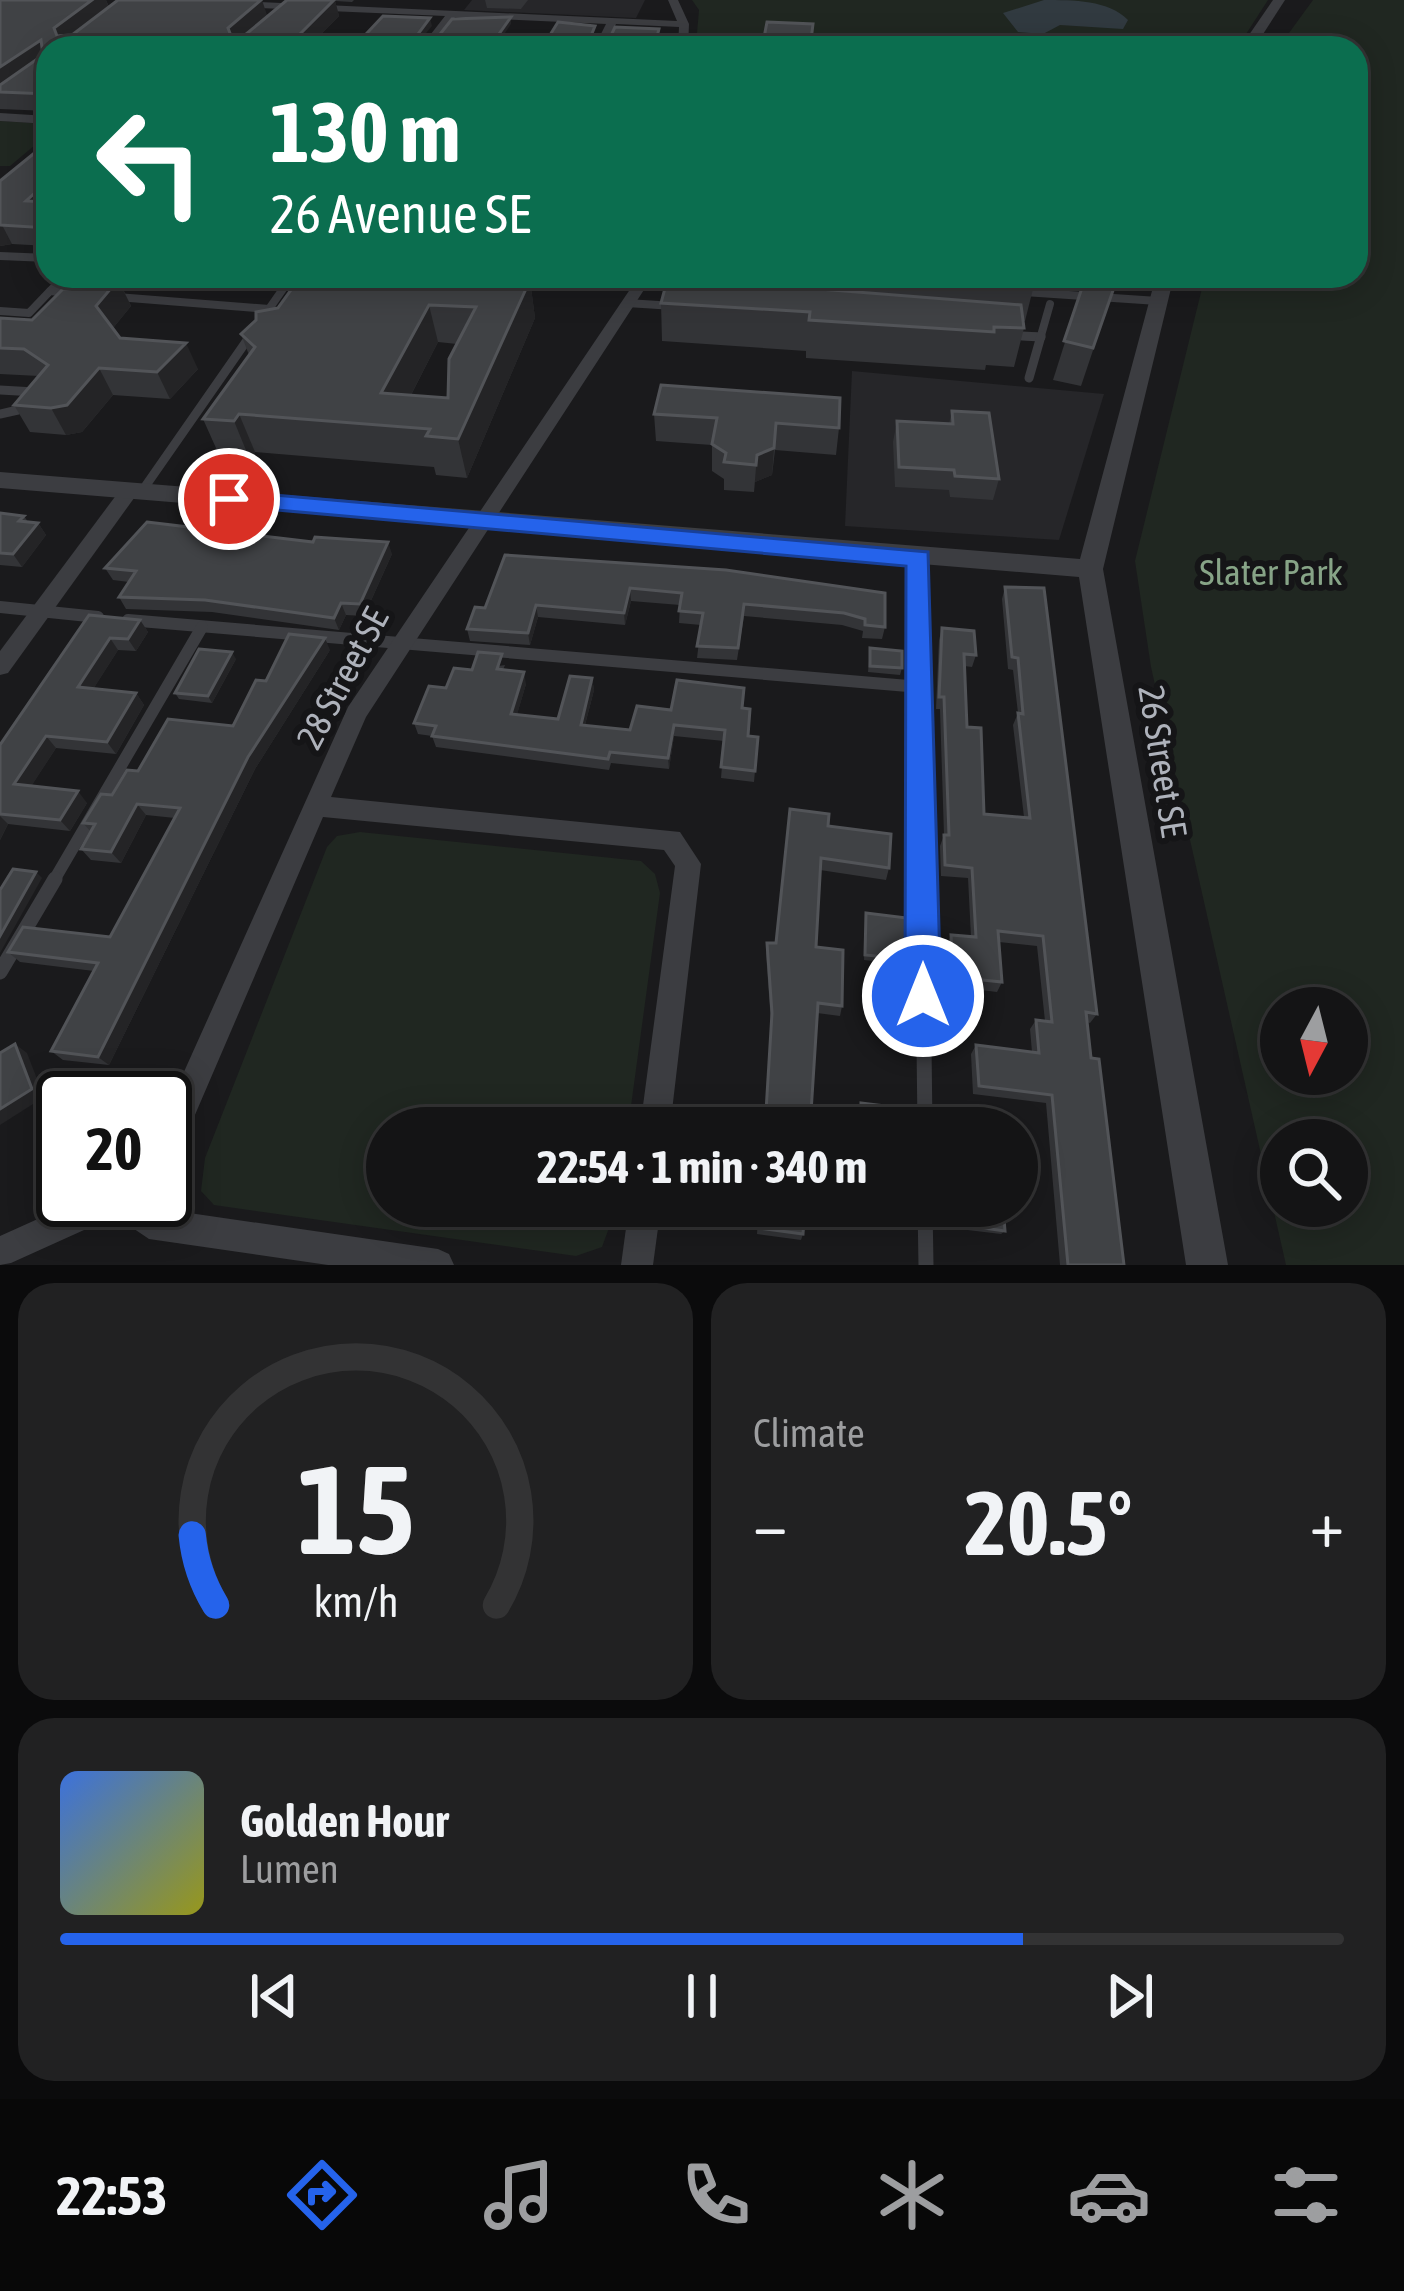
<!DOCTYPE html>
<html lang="en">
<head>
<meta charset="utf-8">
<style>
	body { margin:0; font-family:"Asap Condensed",sans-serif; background:#212122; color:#f1f3f6; height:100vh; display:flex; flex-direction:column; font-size:45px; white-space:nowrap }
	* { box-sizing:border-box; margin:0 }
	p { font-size:39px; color:#9d9ea0 }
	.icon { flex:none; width:66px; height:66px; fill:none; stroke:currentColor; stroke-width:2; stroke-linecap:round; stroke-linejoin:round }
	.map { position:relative; height:1265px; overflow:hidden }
	.side { display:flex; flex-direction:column; gap:18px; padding:18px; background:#0b0b0c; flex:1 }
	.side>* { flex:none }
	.hud { position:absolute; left:36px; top:36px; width:1332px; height:252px; border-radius:36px; box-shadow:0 6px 30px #0003,0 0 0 3px #333334; background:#0b6e4f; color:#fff; overflow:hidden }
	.needle { width:78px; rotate:187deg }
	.fabs { position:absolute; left:1260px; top:987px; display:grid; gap:24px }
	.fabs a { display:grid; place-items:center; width:108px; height:108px; border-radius:50%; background:#141415; box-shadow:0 6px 30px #0003,0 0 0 3px #333334; font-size:60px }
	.speed { position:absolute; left:36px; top:1071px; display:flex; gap:24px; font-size:60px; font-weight:700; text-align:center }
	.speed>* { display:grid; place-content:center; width:156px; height:156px; border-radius:50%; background:#141415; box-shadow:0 6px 30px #0003,0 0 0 3px #333334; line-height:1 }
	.speed .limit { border:6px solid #111; border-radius:18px; background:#fff; color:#111 }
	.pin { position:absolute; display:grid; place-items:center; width:102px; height:102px; color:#fff; margin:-51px; border:6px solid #fff; border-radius:50%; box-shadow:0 3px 12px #0007 }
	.me { position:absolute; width:132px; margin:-66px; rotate:0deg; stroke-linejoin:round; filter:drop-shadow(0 0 9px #0008) }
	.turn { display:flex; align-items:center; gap:42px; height:252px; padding:0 36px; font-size:54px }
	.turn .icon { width:156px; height:156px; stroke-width:2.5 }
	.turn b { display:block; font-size:84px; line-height:102px }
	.big { font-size:90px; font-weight:700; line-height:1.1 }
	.side .widget { flex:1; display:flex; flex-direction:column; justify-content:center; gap:18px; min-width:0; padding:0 42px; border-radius:36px; background:#212122 }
	.side .dial { align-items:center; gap:0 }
	.dial svg { height:312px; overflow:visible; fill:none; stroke:#333334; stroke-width:7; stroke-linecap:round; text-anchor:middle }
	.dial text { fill:#f1f3f6; stroke:none }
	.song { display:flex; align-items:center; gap:36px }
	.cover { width:144px; height:144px; border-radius:18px; background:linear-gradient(135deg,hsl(220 70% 55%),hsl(60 70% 35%)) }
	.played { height:12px; border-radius:6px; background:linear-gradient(90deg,#2563eb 75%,#333334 75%) }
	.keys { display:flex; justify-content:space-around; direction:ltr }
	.heat { display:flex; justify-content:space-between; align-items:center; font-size:66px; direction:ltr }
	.side .tiles { flex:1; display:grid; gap:18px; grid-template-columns:1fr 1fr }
	.widget:last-child { grid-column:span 2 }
	.trip { position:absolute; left:366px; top:1107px; width:672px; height:120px; border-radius:60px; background:#141415; box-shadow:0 6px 30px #0003,0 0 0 3px #333334; font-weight:700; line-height:120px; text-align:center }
	.tabs { display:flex; height:192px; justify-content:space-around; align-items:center; background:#080808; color:#9d9ea0 }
	.tabs .icon { width:84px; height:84px }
	.tabs .on { color:#2563eb }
	.tabs b { font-size:54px; color:#f1f3f6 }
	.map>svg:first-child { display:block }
	.built { fill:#262629 }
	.green { fill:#202721; fill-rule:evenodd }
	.water { fill:#313a40 }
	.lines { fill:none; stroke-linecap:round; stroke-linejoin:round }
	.service-far3 { stroke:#3c3d41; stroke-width:8 }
	.service-far2 { stroke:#3c3d41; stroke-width:9 }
	.service-far1 { stroke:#3c3d41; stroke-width:12 }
	.service { stroke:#3c3d41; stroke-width:15 }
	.minor { fill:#3c3d41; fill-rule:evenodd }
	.tertiary { fill:#3c3d41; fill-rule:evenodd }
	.wall { fill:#333437; fill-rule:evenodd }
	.shaded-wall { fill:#242426 }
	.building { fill:#404245; stroke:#525458; stroke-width:3; fill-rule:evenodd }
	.route { fill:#2563eb; stroke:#184099; stroke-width:3 }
	.labels { text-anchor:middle; stroke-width:12; stroke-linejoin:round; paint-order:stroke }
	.park-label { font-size:36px; fill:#87a487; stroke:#151517 }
	.street-label { font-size:36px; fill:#aeb2bb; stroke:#151517 }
</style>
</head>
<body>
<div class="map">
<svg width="1404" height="1265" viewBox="0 0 1404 1265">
	<rect width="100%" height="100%" fill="#1a1a1c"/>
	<g class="built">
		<polygon points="472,0 645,0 636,18 464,10"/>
		<polygon points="852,371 1104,394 1059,540 845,526"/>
	</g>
	<g class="green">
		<polygon points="692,0 1268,0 1237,48 827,48 827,40 697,33 699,10"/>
		<path d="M1313,0H1404V1265H1286L1151,667L1135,561L1205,276H1356V48H1278ZM1347,1008V1074H1281V1008ZM1347,1140V1206H1281V1140Z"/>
		<polygon points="0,121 48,124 48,134 10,166 0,166"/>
		<polygon points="360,832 641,861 655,874 660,893 628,1128 387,1128 387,1206 617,1206 602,1247 576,1256 214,1205 201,1191 205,1158 327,847 337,836"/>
	</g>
	<path class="water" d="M1044,0C1073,0 1109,0 1128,20L1123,29L1060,25L1043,34L1018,32L1003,13Z"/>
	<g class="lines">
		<g class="service-far3">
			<polyline points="0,256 48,258"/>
			<polyline points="50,291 65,276"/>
			<polyline points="1024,292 1158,301"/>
			<polyline points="117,297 269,309"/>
			<polyline points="627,303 674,306"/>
			<polyline points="0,311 29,313 50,291 69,293"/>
			<polyline points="1008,335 1041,337"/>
			<polyline points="248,339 292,276"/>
			<polyline points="1040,339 1050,304"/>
		</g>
		<g class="service-far2">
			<polyline points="1022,336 1041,337"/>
			<polyline points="1029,378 1041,336"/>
			<polyline points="0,390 35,392 18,410 0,414"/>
			<polyline points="142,491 250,336"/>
			<polyline points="919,558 919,578"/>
		</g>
		<g class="service-far1">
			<polyline points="919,575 922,882"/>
			<polyline points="0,607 98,617"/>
			<polyline points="128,620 920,687"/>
			<polyline points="53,882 202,627"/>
		</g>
		<g class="service">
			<polyline points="922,879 925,1128"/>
			<polyline points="0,972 55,879"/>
			<polyline points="925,1206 926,1265"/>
		</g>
		<g class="minor">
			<polygon points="668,0 678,0 689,24 688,48 678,48 679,27 616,24 604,48 594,48 606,24 455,17 431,48 420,48 445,16 235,7 230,4 235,1 677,21"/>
			<polygon points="0,113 48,116 48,124 0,121"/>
			<polygon points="639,276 653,276 366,717 331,797 680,832 701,864 670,1128 640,1128 675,866 664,850 323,817 176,1159 165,1163 165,1114 348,707"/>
			<polygon points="130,484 137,486 139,490 137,494 8,673 0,675 0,651 123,486"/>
			<polygon points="80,1200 145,1200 155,1208 438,1249 449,1254 454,1265 328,1265 149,1239 115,1216 11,1263 0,1265 0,1236"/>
			<polygon points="629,1206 661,1206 653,1265 621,1265"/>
		</g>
		<g class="tertiary">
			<polygon points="1273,0 1285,0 1254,48 1240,48"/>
			<polygon points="1156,276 1174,276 1103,569 1228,1265 1186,1265 1079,577 0,488 0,472 1080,559"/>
		</g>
	</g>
	<g class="wall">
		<polygon points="0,0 106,0 109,7 267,15 245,35 287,0 354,0 352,2 335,1 339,16 307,48 48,48 48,111 0,109"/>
		<polygon points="485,0 528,0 521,9 487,8"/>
		<polygon points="48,142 48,246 12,244 0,246 0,181"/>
		<polygon points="108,276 256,276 248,286 153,281 144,291 123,289 131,306 113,328 120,338 198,369 170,399 113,395 82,432 66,435 30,432 14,405 39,376 0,374 0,318 32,320 75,289 109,279"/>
		<path d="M421,276H515L514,279L530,280L535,318L467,478L436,475L434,467L255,452L250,460L220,457L203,419L249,355L241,334L256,320L419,279ZM438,342L457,344L448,398L411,395Z"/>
		<polygon points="672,276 1063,276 1061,283 1035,281 1025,321 1023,321 1024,328 1014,367 986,365 985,370 806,358 806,351 662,341 661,303"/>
		<polygon points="1086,276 1118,276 1081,386 1053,380"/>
		<polygon points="952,411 999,479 993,500 950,497 949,490 895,487 893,442 897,421 949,424"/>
		<polygon points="654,414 839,428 836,455 775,450 772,475 755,482 754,492 724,490 724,479 712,471 712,445 656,441"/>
		<polygon points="0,513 24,516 28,522 38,523 46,535 22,567 0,565"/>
		<polygon points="392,554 364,616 346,615 339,630 212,612 126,609 119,597 129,582 113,580 105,568"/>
		<polygon points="505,555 885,593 885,627 882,639 862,638 863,631 842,625 744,616 737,660 697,658 701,625 679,623 680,605 631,601 625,625 538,617 530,645 470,641 467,629 485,608"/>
		<polygon points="1005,587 1097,1014 1090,1023 1087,1022 1124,1265 1060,1265 1046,1103 973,1094 971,1054 976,1045 1032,1052 1030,1029 1036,1020 1045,1021 1037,946 999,942 1002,982 997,992 948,986 947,945 951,935 971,937 968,878 941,876 940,846 944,835 940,709 936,709 939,640 942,628 976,655 972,667 964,666 967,727 984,814 1024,817 1013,725 1018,713 1013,670 1008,669 1002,599"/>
		<polygon points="89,615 140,620 148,632 136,651 118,650 93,689 136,693 144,705 116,754 56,748 31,786 87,803 70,831 8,824 0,840 0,745"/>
		<polygon points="870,648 902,668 900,675 868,672"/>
		<polygon points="330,650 255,769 109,1065 63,1060 51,1051 94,971 20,962 8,952 110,937 175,818 146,815 121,863 91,860 81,849 91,832 83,823 138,771 233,726 266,681"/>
		<polygon points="236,659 212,703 179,699 175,693"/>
		<polygon points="505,665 503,670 526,684 517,714 558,719 592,678 594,690 585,725 630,730 671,710 742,708 748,736 758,737 754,782 721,778 724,741 674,736 669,769 611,763 609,770 436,747 432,736 418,734 414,723 446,688 472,670"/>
		<polygon points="828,826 889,868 886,880 820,870 816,947 842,1006 840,1016 817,1013 771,1023 766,953 767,943 776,943"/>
		<polygon points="866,913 907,959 905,965 864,960"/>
		<polygon points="746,1206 803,1234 801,1240 757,1234 758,1219 745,1217"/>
		<polygon points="959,1206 1003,1206 1005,1231 1001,1234 959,1229"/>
	</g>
	<g class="shaded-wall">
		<polygon points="92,0 106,0 109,8 61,44 54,28"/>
		<polygon points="262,0 267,15 233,45 228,28"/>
		<polygon points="335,0 339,16 307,48 286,48"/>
		<polygon points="511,17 511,24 495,48 489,48"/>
		<polygon points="430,18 432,26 416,45 415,38"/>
		<polygon points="41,40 48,57 0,90 0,67"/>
		<polygon points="48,181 48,208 26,201"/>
		<polygon points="0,225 2,225 12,244 0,246"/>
		<polygon points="138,276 151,276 153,281 144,291"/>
		<polygon points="244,276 256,276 248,286"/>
		<polygon points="118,280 131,306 109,333 96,306"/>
		<polygon points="530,280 535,318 467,478 458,439"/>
		<polygon points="429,305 438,342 395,426 381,393"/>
		<polygon points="186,343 198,369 170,399 157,372"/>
		<polygon points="99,368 113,395 82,432 66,435 51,408"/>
		<polygon points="239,414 255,452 250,460 234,421"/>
		<polygon points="776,423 772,475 755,482 754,492 757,455"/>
		<polygon points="38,523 46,535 22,567 13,554"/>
		<polygon points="388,542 392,554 364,616 360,604"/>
		<polygon points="630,588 631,601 625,625 624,613"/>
		<polygon points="341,603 346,615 339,630 334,618"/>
		<polygon points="536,605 538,617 530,645 528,633"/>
		<polygon points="140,620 148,632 136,651 128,639"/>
		<polygon points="110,638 118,650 87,699 78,687"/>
		<polygon points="325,638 330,650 255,769 109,1065 98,1057 248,757"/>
		<polygon points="232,652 236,659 212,703 208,696"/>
		<polygon points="524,672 526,684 514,725 511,714"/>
		<polygon points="592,678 594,690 582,736 581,725"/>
		<polygon points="136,693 144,705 116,754 107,742"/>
		<polygon points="674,725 674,736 669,769 668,758"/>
		<polygon points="46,736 56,748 25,796 14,784"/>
		<polygon points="78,791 87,803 70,831 60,820"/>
		<polygon points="137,804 146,815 121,863 111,852"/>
		<polygon points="0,816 8,824 0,840"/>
		<polygon points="36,872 42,878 0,953 0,936"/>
		<polygon points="15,1044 27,1053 44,1097 0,1125 0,1109"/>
	</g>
	<g class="building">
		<polygon points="0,0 92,0 54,28 57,36 72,35 118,0 261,0 228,28 231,36 245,35 287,0 334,0 286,48 48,48 48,94 0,92 0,85 43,55 41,40 0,67"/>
		<polygon points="383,16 430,18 415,38 419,45 433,43 452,19 511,17 489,48 353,48"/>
		<polygon points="558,22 595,26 589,41 593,45 608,42 615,27 659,29 654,48 542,48"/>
		<polygon points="767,22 813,24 810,48 762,48"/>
		<polygon points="48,142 48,181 26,201 48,202 48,228 0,225 0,181"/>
		<path d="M301,276H391L419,279L421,276H492L491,278L530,280L458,439L426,436L430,429L239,414L234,421L203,419L255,347L241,334L256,320V312L278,308ZM429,305L476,307L449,359L448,398L381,393Z"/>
		<polygon points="860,276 1034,276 1035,284 1018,283 1019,289"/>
		<polygon points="1086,276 1118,276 1093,348 1064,341"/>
		<polygon points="86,277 118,280 96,306 120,338 186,343 157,372 99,368 67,405 51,408 14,405 48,365 24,349 0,348 0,318 32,320 63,289 75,289"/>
		<polygon points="668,277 1021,305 1024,328 994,327 994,332 809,320 810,312 661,303"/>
		<polygon points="661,385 840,398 839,428 776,423 774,448 757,455 756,465 724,462 726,453 712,444 717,418 654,414"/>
		<polygon points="952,411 989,413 999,479 955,476 954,470 899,467 897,421 953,424"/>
		<polygon points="0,513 24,516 19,521 38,523 13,554 0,553"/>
		<polygon points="147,522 313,542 315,537 388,542 360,604 341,603 334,618 205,600 119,597 136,571 105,568"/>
		<polygon points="505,555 726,570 885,593 885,627 865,625 865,619 844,613 744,604 738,648 697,646 703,613 679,611 682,593 630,588 624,613 536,605 528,633 467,629 475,607 485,608"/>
		<polygon points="1005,587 1044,588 1097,1014 1086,1012 1091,1058 1099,1059 1124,1265 1068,1265 1052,1095 979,1086 976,1045 1039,1053 1036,1020 1052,1022 1043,936 998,931 1002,982 953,977 951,935 976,937 972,868 945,865 944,835 949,835 944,697 939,697 942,628 974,631 976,655 964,654 967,727 981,728 984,814 1030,818 1018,713 1023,714 1018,658 1012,657"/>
		<polygon points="89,615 140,620 128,639 110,638 78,687 136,693 107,742 46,736 14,784 78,791 60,820 0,814 0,745"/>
		<polygon points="289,634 325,638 248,757 98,1057 51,1051 98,963 8,952 23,927 110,937 180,808 137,804 111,852 81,849 95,824 83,823 101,794 112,795 127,770 138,771 168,719 233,726 256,680 266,681"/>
		<polygon points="870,648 902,651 902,668 870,666"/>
		<polygon points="199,649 232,652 208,696 175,693"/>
		<polygon points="478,652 502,654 497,669 524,672 511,714 558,719 570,676 592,678 581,725 630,730 637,706 671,710 677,680 744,688 742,708 750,709 748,736 758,737 755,771 721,767 725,730 674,725 668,758 610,752 608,759 432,736 436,726 414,723 429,686 446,688 454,668 472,670"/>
		<polygon points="790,809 829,814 828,826 891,834 889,868 821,858 816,947 843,950 842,1006 818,1003 810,1128 765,1128 772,1013 767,943 776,943"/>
		<polygon points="13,869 36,872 0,936 0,890"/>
		<polygon points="866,913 907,918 907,959 865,955"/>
		<polygon points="15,1044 32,1089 0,1109 0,1053"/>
		<polygon points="861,1103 902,1108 902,1128 861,1128"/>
		<polygon points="746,1206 805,1206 803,1234 758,1228 760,1212 746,1210"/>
		<polygon points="962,1206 1003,1206 1005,1231 962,1225"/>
	</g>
	<polygon class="route" points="229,491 928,552 941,996 936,1008 923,1013 910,1008 905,996 906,566 221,505 217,499"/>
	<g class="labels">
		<g class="park-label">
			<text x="1271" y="585">Slater Park</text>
		</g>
		<g class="street-label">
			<text transform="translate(342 678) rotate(-62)" y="13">28 Street SE</text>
			<text transform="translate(1163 761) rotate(81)" y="13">26 Street SE</text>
		</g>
	</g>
</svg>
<div class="fabs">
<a><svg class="needle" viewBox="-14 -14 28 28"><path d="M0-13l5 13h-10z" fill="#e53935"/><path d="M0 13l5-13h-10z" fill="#9d9ea0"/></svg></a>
<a><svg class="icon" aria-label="search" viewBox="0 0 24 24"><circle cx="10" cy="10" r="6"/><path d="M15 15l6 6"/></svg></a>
</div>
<div class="speed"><div class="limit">20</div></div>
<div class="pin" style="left:229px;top:499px;background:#d93025"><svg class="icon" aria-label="arrive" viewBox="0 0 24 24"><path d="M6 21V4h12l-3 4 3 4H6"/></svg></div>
<svg class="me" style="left:923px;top:996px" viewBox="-20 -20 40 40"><circle r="17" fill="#2563eb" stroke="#fff" stroke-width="3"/><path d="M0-11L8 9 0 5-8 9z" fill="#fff"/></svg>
<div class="trip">22:54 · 1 min · 340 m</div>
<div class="hud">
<div class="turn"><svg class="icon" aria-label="left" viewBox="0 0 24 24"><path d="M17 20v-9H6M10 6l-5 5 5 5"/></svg><div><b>130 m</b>26 Avenue SE</div></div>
</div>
</div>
<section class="side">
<div class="tiles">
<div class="widget dial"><svg viewBox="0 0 100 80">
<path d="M14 69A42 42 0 1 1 86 69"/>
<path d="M14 69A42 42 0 0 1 8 51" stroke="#2563eb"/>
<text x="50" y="56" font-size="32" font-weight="700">15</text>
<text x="50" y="72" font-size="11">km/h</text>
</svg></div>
<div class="widget"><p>Climate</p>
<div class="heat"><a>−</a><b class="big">20.5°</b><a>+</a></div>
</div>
<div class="widget">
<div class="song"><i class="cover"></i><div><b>Golden Hour</b><p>Lumen</p></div></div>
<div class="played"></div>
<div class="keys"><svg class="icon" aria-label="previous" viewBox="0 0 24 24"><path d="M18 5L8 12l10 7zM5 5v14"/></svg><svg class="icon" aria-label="pause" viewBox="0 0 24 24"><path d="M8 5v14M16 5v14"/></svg><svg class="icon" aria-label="next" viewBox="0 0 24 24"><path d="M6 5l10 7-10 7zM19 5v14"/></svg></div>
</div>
</div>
</section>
<nav class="tabs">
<b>22:53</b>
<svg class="icon on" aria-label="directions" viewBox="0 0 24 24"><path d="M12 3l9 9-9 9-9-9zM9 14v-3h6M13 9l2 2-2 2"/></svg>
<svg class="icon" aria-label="music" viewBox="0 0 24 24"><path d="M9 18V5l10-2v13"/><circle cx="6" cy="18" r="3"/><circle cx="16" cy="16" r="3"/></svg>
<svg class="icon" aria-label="phone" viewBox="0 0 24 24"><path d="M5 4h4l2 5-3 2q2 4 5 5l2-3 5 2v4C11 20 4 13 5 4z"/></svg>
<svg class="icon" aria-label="climate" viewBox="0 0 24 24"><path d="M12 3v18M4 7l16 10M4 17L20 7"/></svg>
<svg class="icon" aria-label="car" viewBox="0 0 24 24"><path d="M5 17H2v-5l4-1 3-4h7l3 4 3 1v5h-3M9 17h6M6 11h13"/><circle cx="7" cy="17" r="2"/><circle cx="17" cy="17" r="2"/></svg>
<svg class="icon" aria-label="filters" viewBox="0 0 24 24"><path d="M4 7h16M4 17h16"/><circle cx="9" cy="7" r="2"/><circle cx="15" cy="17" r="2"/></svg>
</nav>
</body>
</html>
